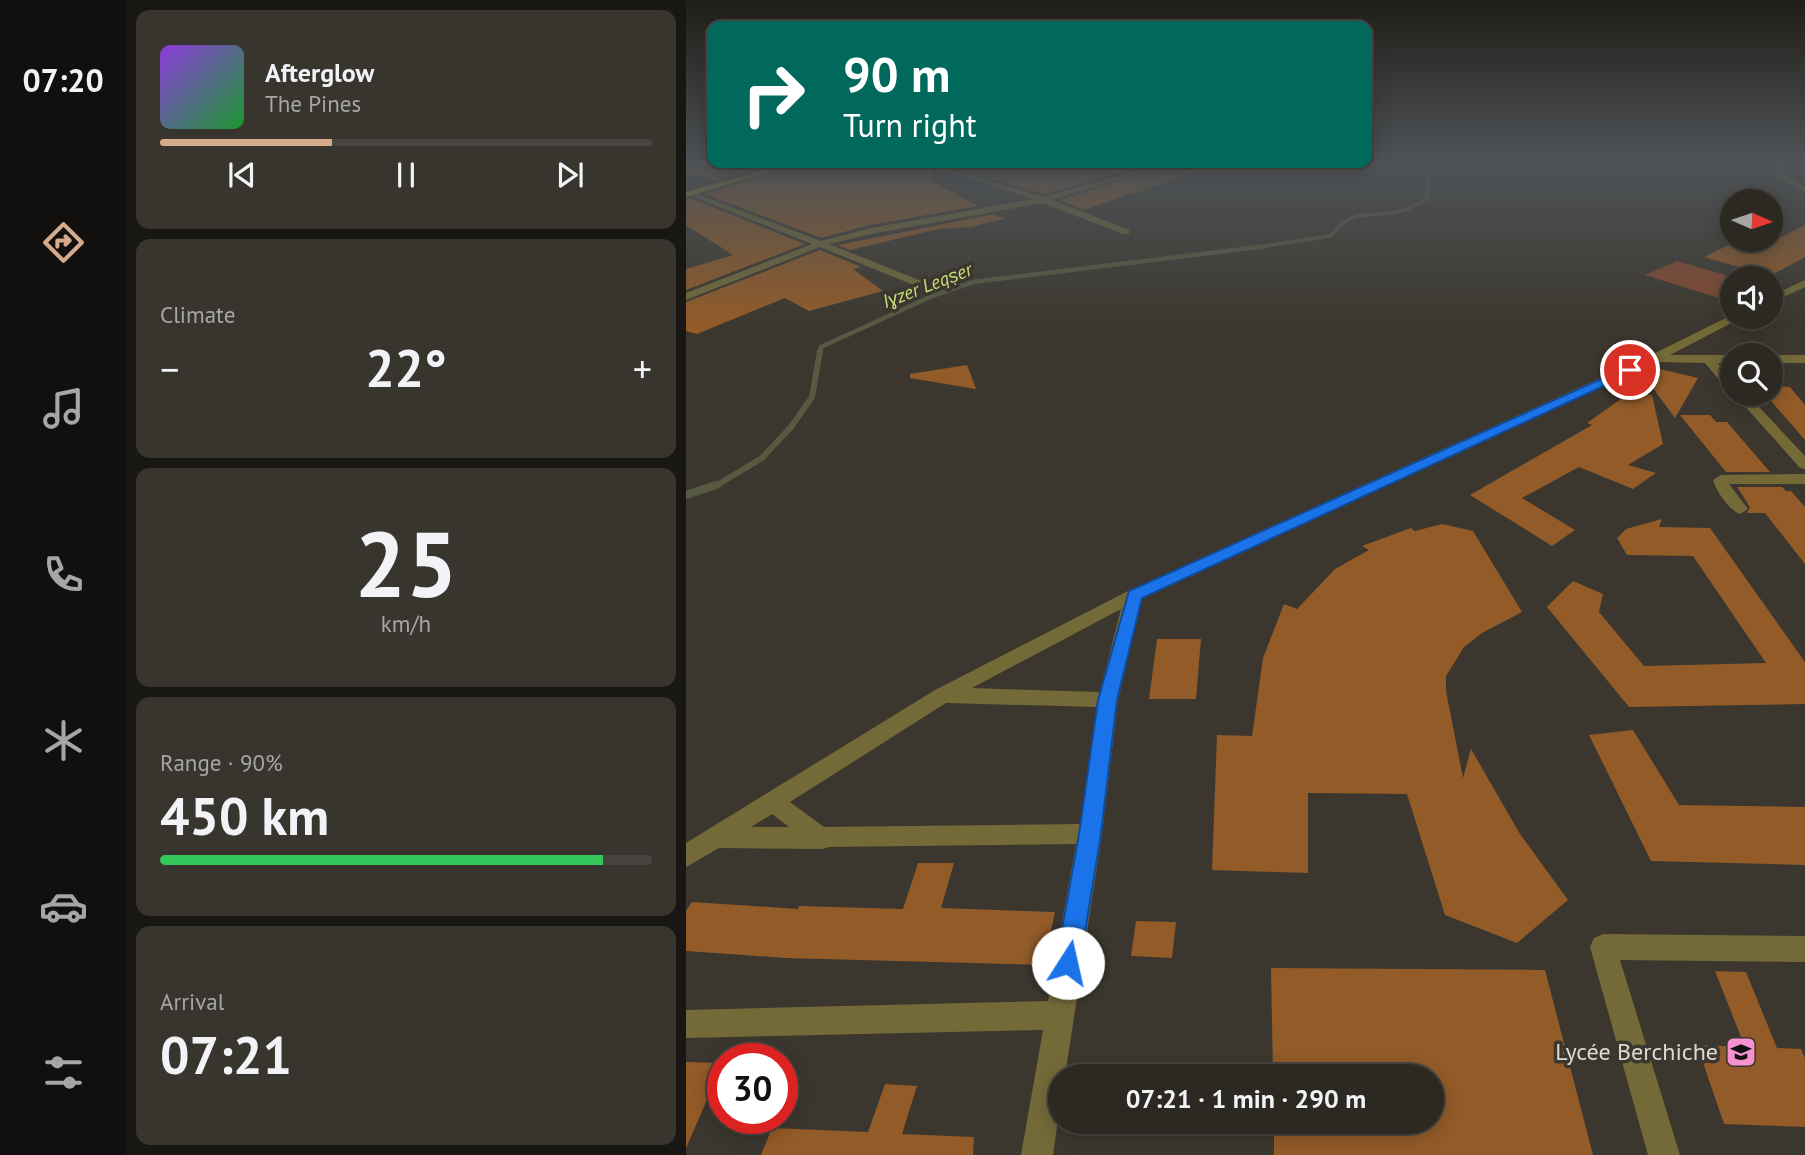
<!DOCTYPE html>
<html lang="en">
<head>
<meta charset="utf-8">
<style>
	body { margin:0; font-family:"PT Sans",sans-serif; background:#38352f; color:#f1f3f6; height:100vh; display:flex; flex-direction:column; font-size:26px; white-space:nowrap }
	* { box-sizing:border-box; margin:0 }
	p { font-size:23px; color:#a6a6a5 }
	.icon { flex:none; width:38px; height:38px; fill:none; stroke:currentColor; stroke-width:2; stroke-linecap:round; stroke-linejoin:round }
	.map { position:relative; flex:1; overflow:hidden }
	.drawer { display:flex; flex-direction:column; gap:10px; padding:10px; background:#181713; width:560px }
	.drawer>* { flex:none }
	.banner { position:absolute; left:21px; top:21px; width:665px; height:147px; border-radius:14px; box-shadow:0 4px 18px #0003,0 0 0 2px #484540; background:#00695c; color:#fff; overflow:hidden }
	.needle { width:46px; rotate:93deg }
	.fabs { position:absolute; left:1034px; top:189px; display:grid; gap:14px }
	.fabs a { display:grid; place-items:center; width:63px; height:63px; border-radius:50%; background:#2c2922; box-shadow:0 4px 18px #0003,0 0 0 2px #484540; font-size:35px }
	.speed { position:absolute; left:21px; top:1043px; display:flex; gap:14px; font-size:35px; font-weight:700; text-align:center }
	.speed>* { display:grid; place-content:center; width:91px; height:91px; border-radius:50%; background:#2c2922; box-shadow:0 4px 18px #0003,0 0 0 2px #484540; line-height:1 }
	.speed .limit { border:10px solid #d22; background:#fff; color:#111 }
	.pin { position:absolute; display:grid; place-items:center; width:60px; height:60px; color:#fff; margin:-30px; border:4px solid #fff; border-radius:50%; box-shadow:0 2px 7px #0007 }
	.me { position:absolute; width:77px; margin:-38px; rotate:10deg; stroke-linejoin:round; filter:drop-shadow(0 0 5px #0008) }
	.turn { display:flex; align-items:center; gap:24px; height:147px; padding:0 21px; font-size:32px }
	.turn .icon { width:91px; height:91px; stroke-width:2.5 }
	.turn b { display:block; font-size:49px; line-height:60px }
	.big { font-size:52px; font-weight:700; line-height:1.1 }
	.drawer .widget { flex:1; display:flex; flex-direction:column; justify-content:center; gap:10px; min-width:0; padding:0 24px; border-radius:14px; background:#38352f }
	.drawer .dial { align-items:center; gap:0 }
	.dial b { font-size:91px; line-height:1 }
	.song { display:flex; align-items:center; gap:21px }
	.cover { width:84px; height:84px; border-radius:10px; background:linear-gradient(135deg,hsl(270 70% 55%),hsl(130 70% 35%)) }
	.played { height:7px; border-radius:4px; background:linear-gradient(90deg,#d6ab8b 35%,#484540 35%) }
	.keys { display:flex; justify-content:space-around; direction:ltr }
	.heat { display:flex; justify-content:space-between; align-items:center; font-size:38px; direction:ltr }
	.charge { height:10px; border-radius:5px; background:linear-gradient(90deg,#34c759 90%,#484540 0) }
	.trip { position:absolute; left:362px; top:1064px; width:396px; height:70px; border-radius:35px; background:#2c2922; box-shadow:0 4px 18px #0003,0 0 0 2px #484540; font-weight:700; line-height:70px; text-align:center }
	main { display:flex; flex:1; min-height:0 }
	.tabs { display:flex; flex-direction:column; width:126px; justify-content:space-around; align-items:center; background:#12100e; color:#a6a6a5 }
	.tabs .icon { width:49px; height:49px }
	.tabs .current { color:#d6ab8b }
	.tabs b { font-size:32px; color:#f1f3f6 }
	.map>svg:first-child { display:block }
	.green { fill:#854830 }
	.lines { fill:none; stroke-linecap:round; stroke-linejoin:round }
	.stream-far3 { stroke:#575a40; stroke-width:3.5 }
	.stream-far2 { stroke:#575a40; stroke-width:4.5 }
	.stream-far1 { stroke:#575a40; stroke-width:6 }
	.stream { stroke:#575a40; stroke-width:8 }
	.building { fill:#925b28 }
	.minor { fill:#736a38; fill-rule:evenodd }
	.primary { fill:#ad9a1e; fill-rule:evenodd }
	.route { fill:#1a73e8; stroke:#114b97; stroke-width:2 }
	.labels { text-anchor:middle; stroke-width:7; stroke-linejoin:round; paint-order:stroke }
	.far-water-label { font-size:19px; font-style:italic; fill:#c8de7a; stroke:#3b372e }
	.near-poi-label { font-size:24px; fill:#dddad5; stroke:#3b372e; text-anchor:end }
</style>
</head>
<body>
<main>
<nav class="tabs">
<b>07:20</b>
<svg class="icon current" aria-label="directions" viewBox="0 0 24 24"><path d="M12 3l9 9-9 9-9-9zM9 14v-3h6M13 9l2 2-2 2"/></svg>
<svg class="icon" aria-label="music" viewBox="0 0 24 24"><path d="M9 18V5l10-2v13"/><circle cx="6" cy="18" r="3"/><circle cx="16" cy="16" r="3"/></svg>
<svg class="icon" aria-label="phone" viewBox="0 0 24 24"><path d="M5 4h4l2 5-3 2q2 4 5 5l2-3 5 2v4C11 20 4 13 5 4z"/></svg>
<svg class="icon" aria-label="climate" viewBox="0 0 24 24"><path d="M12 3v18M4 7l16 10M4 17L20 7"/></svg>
<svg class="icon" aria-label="car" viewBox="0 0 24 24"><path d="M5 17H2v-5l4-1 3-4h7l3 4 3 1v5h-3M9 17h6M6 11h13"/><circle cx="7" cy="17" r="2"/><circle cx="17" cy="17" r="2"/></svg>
<svg class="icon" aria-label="filters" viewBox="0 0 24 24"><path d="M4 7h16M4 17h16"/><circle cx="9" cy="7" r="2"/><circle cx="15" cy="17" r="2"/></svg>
</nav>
<section class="drawer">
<div class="widget">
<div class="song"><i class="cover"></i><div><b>Afterglow</b><p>The Pines</p></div></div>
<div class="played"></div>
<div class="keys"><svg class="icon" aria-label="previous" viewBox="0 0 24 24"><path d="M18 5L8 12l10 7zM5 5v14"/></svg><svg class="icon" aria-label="pause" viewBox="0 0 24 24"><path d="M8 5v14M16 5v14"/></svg><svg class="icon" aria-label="next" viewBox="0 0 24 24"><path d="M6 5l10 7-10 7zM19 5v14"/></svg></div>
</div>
<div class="widget"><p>Climate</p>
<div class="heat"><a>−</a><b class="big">22°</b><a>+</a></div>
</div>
<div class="widget dial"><b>25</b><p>km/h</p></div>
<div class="widget"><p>Range · 90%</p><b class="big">450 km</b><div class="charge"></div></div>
<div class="widget"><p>Arrival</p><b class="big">07:21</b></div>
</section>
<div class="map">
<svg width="1119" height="1155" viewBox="0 0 1119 1155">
	<rect width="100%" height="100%" fill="#3b372e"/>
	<polygon class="green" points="991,261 1050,278 1046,278 1046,302 959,275"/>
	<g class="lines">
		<path class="stream-far3" d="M567,248L644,236C669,206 683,219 715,211C724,209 733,203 741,199L743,183L738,165"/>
		<polyline class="stream-far2" points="134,353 135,347 246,296 287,282 581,246"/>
		<polyline class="stream-far1" points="28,487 76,458 105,427 126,397 134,351"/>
		<polyline class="stream" points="0,495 30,485"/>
	</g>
	<g class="building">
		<polygon points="0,165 84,165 30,181 0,173"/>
		<polygon points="109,165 237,165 247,170 243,180 293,206 184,225 135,238 19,194"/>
		<polygon points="261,165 460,165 358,194"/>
		<polygon points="485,165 518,165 518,169 398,210 374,200"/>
		<polygon points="4,198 119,244 0,290 0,269 47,255 0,225 0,199"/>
		<polygon points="308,214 318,219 284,227 253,229 164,250 152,245"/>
		<polygon points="1119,225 1119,257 1084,276 1018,257 1053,240 1087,241"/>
		<polygon points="134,250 175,267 167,269 197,291 123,311 99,298 11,334 0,331 0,302"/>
		<polygon points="281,365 290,389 224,378 224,374"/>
		<polygon points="974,369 1012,378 989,418 964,384"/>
		<polygon points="1085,386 1104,387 1119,405 1119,440 1085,401"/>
		<polygon points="942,394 966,395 977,444 942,465 970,473 947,489 893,467 836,498 889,530 866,546 784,495 906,425 901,423"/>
		<polygon points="994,415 1024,415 1030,422 1041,422 1084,472 1040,472"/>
		<polygon points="1051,487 1096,487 1100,491 1105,491 1119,507 1119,564 1079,513 1061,513 1064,507"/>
		<polygon points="976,519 973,527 1024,528 1119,662 1119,704 943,707 861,607 887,581 917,594 913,612 958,666 1080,663 1007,556 941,555 931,538 940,529"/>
		<polygon points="756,524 787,531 836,612 796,633 778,647 760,676 760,691 777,778 785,749 834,834 882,900 831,943 759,915 721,794 622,793 622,873 526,870 531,735 566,736 577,658 598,604 611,609 649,569 683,550 676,546 725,528 729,531"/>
		<polygon points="471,639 515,639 510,699 463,699"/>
		<polygon points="947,730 993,805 1119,807 1119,865 965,861 903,735"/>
		<polygon points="232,863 268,863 255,908 369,912 358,965 99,958 0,951 0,911 6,902 112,909 113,906 217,909"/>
		<polygon points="450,921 490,922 486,958 445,956"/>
		<polygon points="585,968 859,970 907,1155 588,1155 588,1122 746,1122 746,1076 587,1076"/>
		<polygon points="1029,971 1060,972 1091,1048 1115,1049 1119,1058 1119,1127 1038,1124 1011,1045 1059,1047"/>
		<polygon points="0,1062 37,1063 0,1148"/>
		<polygon points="199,1084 231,1086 216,1134 288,1137 287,1155 75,1155 86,1128 182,1132"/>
	</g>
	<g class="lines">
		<g class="minor">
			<polygon points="239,165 251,165 358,197 470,165 483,165 366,200 443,230 443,234 437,234 357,203 185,234 143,244 238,282 238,286 230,286 134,247 0,300 0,293 126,244 3,195 3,191 135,241 185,228 348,199"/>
			<polygon points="552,165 566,165 590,172 586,174"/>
			<polygon points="1090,165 1098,165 1098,173 1119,187 1119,192 1091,176"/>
			<polygon points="1119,280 1119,287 1085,303 1085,296"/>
			<path d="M1046,315L1057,317L984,355H1046V363H1032L1046,379V390L1041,389L1019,363L970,362L456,598L432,700L416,834L379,1076H374V1105L367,1155H335L357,1030L0,1038V1010L362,1001L390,844L143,847L137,849L33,848L0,867V843L249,690L442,591L963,356ZM435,609L414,692L286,688ZM260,703L411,707L394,824L138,827L104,802ZM86,814L103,827H65Z"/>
			<rect x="1085" y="355" width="34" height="8"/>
			<polygon points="1048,394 1061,394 1119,456 1119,469 1114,468"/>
			<path d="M1119,474V484H1043L1062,509L1054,514C1043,510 1030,491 1027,480L1035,475Z"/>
			<polygon points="917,934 1119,936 1119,962 934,960 994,1155 962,1155 904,947 908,938"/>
		</g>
		<polygon class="primary" points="94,165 107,165 0,197 0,192"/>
	</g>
	<linearGradient id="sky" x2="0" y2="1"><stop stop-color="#201e19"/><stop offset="0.5" stop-color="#4f5357"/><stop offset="1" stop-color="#4f5357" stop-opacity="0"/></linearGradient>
	<rect width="1119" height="327" fill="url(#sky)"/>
	<polygon class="route" points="944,366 948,367 948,372 456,598 431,700 415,834 394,963 391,972 382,975 373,972 370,963 393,834 412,700 443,591"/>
	<defs>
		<g id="school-square" transform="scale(1.575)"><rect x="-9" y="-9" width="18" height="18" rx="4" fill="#f690cf" stroke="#3b372e"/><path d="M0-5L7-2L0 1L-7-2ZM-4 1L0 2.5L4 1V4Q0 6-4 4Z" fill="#111"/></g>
	</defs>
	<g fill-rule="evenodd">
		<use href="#school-square" x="1055" y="1052"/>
	</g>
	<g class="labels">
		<g class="far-water-label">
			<text transform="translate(241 285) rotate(-21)" y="7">Iɣzer Leqṣer</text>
		</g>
		<g class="near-poi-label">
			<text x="1032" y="1060">Lycée Berchiche</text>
		</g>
	</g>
</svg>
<div class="fabs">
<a><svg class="needle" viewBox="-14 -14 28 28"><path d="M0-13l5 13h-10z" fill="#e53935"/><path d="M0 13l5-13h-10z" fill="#a6a6a5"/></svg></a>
<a><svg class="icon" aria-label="sound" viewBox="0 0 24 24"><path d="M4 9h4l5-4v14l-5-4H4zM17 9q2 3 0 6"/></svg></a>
<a><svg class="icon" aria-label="search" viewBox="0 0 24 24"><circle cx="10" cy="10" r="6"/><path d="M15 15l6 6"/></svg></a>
</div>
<div class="speed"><div class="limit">30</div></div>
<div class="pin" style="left:944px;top:370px;background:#d93025"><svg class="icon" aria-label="arrive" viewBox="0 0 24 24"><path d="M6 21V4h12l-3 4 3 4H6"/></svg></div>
<svg class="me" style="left:382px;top:963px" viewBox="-20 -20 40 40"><circle r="19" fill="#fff"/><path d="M0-13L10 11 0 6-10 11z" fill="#1a73e8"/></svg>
<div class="trip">07:21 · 1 min · 290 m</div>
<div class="banner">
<div class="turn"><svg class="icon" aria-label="right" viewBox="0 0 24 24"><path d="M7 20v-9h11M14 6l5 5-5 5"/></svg><div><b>90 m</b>Turn right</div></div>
</div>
</div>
</main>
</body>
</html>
